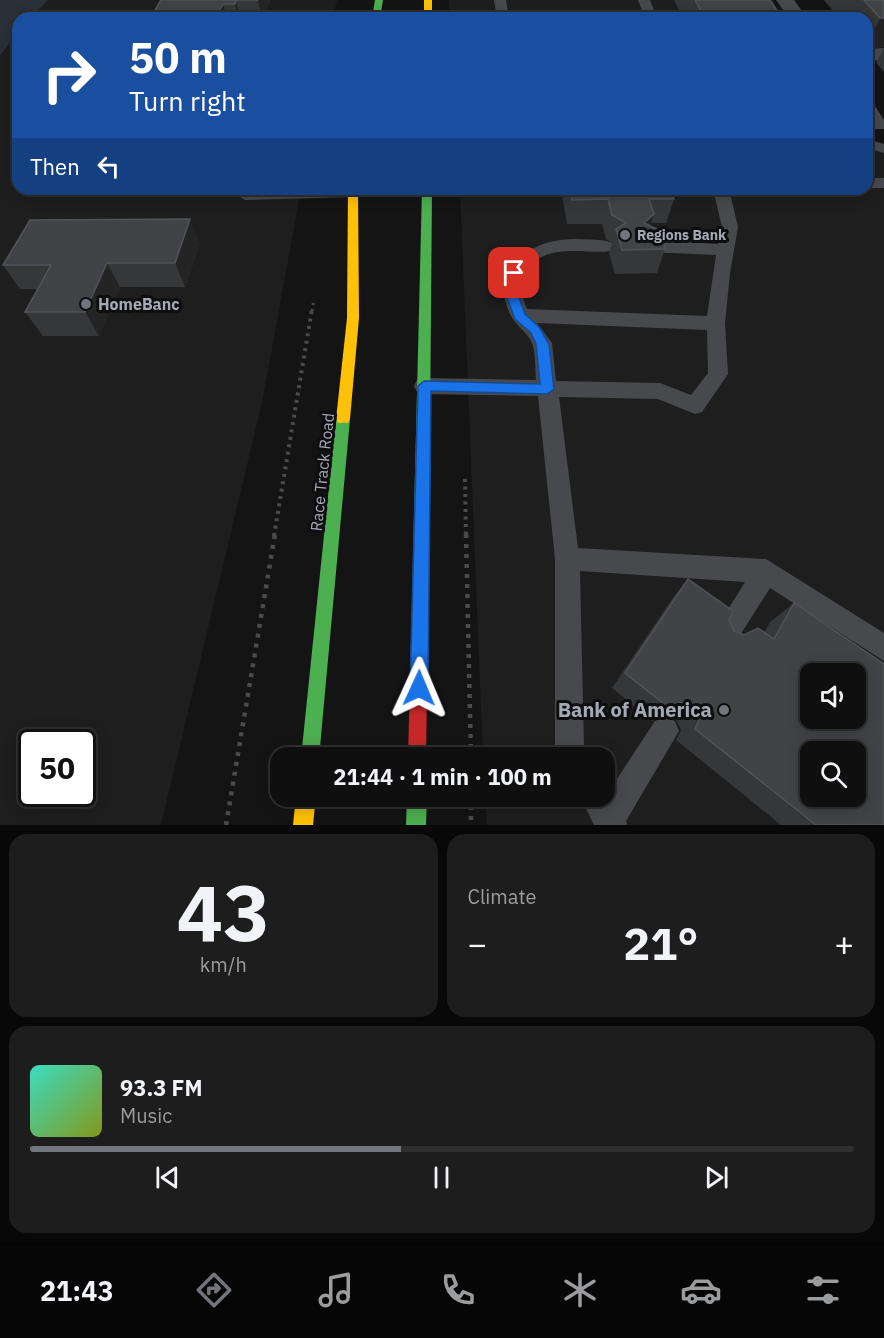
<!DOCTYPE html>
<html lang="en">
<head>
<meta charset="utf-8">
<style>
	body { margin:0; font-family:"IBM Plex Sans",sans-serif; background:#1d1d1d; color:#f1f3f6; height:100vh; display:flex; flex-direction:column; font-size:22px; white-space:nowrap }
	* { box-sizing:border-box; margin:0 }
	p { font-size:20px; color:#9b9c9e }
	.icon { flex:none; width:33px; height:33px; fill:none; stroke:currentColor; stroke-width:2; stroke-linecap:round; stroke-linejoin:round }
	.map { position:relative; height:825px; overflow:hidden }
	.sheet { display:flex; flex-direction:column; gap:9px; padding:9px; background:#080808; flex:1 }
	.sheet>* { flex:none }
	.guide { position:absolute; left:12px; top:12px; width:861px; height:183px; border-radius:18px; box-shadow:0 3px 15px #0003,0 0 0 2px #2f2f2f; background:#1a4fa0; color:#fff; overflow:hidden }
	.tools { position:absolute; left:800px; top:663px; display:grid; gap:12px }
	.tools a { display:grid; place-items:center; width:66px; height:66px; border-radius:12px; background:#0f0f0f; box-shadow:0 3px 15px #0003,0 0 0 2px #2f2f2f; font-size:30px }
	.speed { position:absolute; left:18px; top:729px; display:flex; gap:12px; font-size:30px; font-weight:700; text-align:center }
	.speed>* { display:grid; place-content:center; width:78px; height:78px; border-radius:50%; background:#0f0f0f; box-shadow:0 3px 15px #0003,0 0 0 2px #2f2f2f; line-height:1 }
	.speed .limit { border:3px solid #111; border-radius:9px; background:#fff; color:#111 }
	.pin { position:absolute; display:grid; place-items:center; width:51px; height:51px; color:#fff; margin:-26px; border-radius:12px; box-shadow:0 3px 9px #0006 }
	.me { position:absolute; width:66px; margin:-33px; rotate:1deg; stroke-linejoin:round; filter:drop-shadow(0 0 4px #0008) }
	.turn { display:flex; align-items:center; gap:21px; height:126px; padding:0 18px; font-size:27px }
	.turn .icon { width:78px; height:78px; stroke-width:2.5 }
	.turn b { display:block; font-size:42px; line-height:51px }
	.then { display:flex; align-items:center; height:57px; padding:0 18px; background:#0003; gap:12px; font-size:22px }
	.big { font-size:45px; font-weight:700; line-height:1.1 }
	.sheet .tile { flex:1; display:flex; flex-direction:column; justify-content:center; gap:9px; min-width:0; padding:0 21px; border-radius:18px; background:#1d1d1d }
	.sheet .dial { align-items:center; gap:0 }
	.dial b { font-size:78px; line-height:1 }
	.song { display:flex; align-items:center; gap:18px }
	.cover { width:72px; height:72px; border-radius:9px; background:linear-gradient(135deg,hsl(170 70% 55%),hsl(70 70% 35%)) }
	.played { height:6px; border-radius:3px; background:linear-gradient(90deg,#72757c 45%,#2f2f2f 45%) }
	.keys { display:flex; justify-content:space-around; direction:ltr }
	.heat { display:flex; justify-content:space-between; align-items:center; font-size:33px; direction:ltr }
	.sheet .tiles { flex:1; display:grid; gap:9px; grid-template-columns:1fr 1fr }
	.tile:last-child { grid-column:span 2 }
	.trip { position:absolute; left:270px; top:747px; width:345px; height:60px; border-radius:18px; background:#0f0f0f; box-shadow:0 3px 15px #0003,0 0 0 2px #2f2f2f; font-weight:700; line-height:60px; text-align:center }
	.dock { display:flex; height:96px; justify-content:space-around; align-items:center; background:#060606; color:#9b9c9e }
	.dock .icon { width:42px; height:42px }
	.dock .current { color:#72757c }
	.dock b { font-size:27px; color:#f1f3f6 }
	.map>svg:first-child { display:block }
	.built { fill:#1e1e1f; fill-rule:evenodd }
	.water { fill:#2a3037 }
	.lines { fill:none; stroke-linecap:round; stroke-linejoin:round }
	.path-far2 { stroke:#4a4b4e; stroke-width:3; stroke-dasharray:2 4; stroke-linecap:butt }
	.path-far1 { stroke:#4a4b4e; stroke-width:4; stroke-dasharray:3 4.5; stroke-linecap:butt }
	.path { stroke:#4a4b4e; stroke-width:4.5; stroke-dasharray:4 6; stroke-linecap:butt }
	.lane { fill:#48494c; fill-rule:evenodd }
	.street { fill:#48494c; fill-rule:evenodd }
	.fast { fill:#4caf50; fill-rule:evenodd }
	.slow { fill:#ffc107; fill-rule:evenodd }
	.jam { fill:#c62828; fill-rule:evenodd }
	.wall { fill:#363739 }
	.shaded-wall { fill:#242425 }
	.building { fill:#424346; stroke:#525358; stroke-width:1.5; fill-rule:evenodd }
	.route { fill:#1a73e8; stroke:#114b97; stroke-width:1.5 }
	.poi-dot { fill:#72757c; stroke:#0e0e10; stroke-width:2 }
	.labels { text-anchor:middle; stroke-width:6; stroke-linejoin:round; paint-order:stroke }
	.far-poi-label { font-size:14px; font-weight:bold; fill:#a5a9b4; stroke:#0e0e10; text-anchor:start }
	.poi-label { font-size:16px; font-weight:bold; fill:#a5a9b4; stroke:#0e0e10; text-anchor:start }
	.street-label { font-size:16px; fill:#a5a9b4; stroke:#0e0e10 }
	.near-poi-label { font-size:20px; font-weight:bold; fill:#a5a9b4; stroke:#0e0e10; text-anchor:end }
</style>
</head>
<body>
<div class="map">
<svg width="884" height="825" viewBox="0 0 884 825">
	<rect width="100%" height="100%" fill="#141414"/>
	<g class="built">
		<path d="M0,0H337L333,18H18V189H301L263,398L161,825H0ZM32,742H82V794H32Z"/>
		<polygon points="449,0 773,0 785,18 449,18"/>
		<path d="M867,148H884V825H487L485,797L604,796V758L483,757L460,189H867ZM810,674H855V718H810ZM810,752H855V796H810Z"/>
	</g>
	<polygon class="water" points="0,0 48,0 31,18 18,18 18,33 0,55"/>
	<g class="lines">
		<polyline class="path-far2" points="312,311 314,299"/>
		<g class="path-far1">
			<polyline points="465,479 466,536"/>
			<polyline points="274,536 312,309"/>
		</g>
		<g class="path">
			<polyline points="466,534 471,758"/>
			<polyline points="471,796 471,825"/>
			<polyline points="226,825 275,534"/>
		</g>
		<g class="lane">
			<polygon points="494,0 506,0 509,18 497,18"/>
			<polygon points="638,0 650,0 657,18 645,18"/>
			<polygon points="867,139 884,144 884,153 867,148"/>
			<rect x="867" y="178" width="17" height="10"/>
			<polygon points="288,189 359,189 361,192 353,197 245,200 237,195 245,190"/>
			<path d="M713,189H729L738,227L730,273L725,323L728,374L702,412L695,414L658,399L559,397L578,548L766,559L884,633V661L770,588L733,646L724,650L715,646L711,637L745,582L580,571L584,746L589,758H559L555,748V559L538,396L424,394L417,392L414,386L417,380L424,378L536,380C535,370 536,353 532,343C528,333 515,325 510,314C487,265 534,238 577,239C588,240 611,238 617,247C607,261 552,237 528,268C519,281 521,296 527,309L707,316L716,255L648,252L639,246L648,240L718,244L722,227ZM537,323L707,330L708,373L691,395L660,383L556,381L552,343Z"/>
			<polygon points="665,717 675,721 679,731 626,821 627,825 594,825 580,796 604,796 604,785 609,791 655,721"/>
		</g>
		<g class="street">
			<polygon points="776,0 794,0 807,18 789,18"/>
			<polygon points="884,48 884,60 867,61 867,49"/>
			<polygon points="867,104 875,106 884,120 884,129 868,129"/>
		</g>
		<g class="fast">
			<polygon points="375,0 383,0 380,18 372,18"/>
			<polygon points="422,189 432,189 429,555 427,560 421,562 415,560 413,555"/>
			<polygon points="343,413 348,415 350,419 319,758 301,758 336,419 338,415"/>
			<polygon points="407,796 427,796 426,825 406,825"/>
		</g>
		<g class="slow">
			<rect x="424" y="0" width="8" height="18"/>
			<polygon points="348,189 358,189 359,318 350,419 348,423 338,423 336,419 347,318"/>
			<polygon points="296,796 316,796 313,825 293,825"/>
		</g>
		<polygon class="jam" points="421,548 427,550 429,555 426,758 408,758 413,555 415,550"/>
	</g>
	<g class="wall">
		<polygon points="161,0 270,0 263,18 150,18"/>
		<polygon points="674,0 770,0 782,18 683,18"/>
		<polygon points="824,0 884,0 884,47 867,49 867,18 839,18"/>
		<polygon points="884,48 884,72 876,63"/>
		<polygon points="561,189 670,189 674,199 666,223 651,223 650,226 665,249 657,273 615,274 609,253 612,243 606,239 602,224 567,224"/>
		<polygon points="200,243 185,287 120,287 99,336 43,336 25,312 38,289 20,289 3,265"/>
		<polygon points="688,579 729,620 734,631 744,635 764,633 770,622 794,603 884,825 781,825 676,740 681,730 676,719 664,715 652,721 612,688 672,599"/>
	</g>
	<g class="shaded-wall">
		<polygon points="236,0 240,18 238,18 235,4"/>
		<polygon points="258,0 270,0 263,18 262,18"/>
		<polygon points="223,4 227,18 216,18"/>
		<polygon points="880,18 884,18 884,47 867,49 867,45"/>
		<polygon points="654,214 646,239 644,223"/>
		<polygon points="190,219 200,243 185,287 175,263"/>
		<polygon points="107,263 120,287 99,336 85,312"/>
		<polygon points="682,702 664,715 652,721 669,708"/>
	</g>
	<g class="building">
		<polygon points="161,0 258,0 236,0 235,4 223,4 216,18 150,18"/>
		<polygon points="695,0 770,0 782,18 705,18"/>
		<polygon points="864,0 884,0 884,18 880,18"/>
		<polygon points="570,189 670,189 674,199 649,199 654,214 644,223 659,230 665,249 622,250 616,229 626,223 612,215 608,199 572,200"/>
		<polygon points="190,219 175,263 107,263 85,312 25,312 51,265 3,265 30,220"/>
		<path d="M688,579L733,611L729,620L734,631L744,635L758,628L774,639L794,603L884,664V825H816L695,729L700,718L694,706L682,702L669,708L625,673ZM810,674H855V718H810ZM810,752H855V796H810Z"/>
	</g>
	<polygon class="route" points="514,269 520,273 517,292 525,314 539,327 549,344 554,389 547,394 431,391 428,688 425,694 419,697 412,694 410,688 418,386 424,381 540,384 536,344 531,333 515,319 505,292 508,273"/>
	<g class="poi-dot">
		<circle cx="625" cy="235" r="6"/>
		<circle cx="86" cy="304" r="6"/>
		<circle cx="724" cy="710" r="6"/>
	</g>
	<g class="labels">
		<g class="far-poi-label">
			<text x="637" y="240">Regions Bank</text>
		</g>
		<g class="poi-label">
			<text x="98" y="310">HomeBanc</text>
		</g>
		<g class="street-label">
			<text transform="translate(322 472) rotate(-84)" y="6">Race Track Road</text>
		</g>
		<g class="near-poi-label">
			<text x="712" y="717">Bank of America</text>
		</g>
	</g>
</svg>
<div class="tools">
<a><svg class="icon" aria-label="sound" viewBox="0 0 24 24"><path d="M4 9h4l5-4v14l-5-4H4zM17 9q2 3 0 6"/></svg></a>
<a><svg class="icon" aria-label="search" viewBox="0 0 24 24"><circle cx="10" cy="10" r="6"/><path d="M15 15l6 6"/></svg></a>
</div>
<div class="speed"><div class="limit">50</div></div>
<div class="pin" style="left:514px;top:273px;background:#d93025"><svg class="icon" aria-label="arrive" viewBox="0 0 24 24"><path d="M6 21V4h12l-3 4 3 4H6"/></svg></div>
<svg class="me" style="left:419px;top:688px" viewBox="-20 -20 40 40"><path d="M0-17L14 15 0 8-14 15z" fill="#1a73e8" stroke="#fff" stroke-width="4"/></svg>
<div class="trip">21:44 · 1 min · 100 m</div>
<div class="guide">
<div class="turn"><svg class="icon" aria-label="right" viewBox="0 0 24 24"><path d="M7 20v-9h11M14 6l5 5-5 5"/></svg><div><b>50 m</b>Turn right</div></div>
<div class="then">Then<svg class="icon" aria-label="left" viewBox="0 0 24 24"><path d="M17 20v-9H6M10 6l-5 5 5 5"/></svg></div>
</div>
</div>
<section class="sheet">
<div class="tiles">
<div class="tile dial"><b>43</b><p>km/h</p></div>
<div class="tile"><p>Climate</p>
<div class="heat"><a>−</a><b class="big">21°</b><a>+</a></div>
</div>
<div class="tile">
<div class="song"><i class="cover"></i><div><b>93.3 FM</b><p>Music</p></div></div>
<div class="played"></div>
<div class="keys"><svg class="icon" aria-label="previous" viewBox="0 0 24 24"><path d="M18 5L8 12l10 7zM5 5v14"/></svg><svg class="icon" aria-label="pause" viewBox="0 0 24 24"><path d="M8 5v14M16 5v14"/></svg><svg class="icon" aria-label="next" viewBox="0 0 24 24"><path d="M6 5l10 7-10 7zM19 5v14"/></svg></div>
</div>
</div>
</section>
<nav class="dock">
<b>21:43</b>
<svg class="icon current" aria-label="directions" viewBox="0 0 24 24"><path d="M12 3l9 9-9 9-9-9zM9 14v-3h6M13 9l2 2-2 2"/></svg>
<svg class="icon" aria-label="music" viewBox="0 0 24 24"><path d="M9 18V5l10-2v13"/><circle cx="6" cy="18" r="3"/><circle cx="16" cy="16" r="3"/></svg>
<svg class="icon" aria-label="phone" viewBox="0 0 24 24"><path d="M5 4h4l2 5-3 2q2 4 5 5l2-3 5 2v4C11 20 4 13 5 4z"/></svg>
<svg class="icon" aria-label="climate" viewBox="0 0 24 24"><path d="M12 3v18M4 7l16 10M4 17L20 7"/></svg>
<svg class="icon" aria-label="car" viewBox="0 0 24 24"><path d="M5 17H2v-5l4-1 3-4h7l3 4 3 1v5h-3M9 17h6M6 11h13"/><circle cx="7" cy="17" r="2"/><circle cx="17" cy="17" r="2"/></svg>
<svg class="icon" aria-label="filters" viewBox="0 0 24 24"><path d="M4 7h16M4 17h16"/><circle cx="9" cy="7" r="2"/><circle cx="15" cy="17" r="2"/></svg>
</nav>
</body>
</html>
